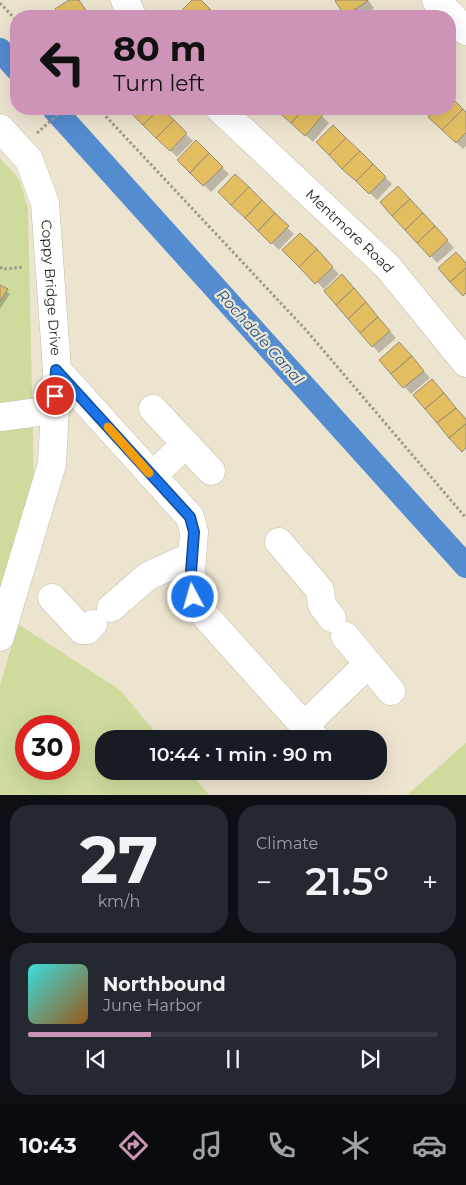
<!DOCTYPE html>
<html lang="en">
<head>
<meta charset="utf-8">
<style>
	body { margin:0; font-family:Montserrat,sans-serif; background:#242831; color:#f1f3f6; height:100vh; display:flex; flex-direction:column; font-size:19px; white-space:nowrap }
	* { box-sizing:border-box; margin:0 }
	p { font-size:16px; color:#9ea1a6 }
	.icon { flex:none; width:28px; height:28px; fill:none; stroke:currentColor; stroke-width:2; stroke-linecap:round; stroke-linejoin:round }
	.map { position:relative; height:795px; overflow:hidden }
	.panel { display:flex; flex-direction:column; gap:10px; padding:10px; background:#0d0f14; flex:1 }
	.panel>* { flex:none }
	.banner { position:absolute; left:10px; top:10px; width:446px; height:105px; border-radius:20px; box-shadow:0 5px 20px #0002; background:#ce94b8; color:#111; overflow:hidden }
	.speed { position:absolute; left:15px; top:715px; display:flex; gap:10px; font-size:25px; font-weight:700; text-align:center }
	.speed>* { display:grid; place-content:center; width:65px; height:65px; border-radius:50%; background:#171b24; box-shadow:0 5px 20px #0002; line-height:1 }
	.speed .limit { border:8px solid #d22; background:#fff; color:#111 }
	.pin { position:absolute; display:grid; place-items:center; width:42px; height:42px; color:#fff; margin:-21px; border:2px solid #fff; border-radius:50%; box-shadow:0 1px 5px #0007 }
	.me { position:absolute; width:55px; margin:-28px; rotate:354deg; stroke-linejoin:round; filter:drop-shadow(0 0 4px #0008) }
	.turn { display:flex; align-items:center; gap:18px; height:105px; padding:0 20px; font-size:22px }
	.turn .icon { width:65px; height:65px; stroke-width:2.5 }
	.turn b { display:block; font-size:35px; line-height:42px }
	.big { font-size:38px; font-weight:600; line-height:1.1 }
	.panel .widget { flex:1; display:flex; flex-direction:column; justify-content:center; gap:8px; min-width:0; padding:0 18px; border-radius:20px; background:#242831 }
	.panel .dial { align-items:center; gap:0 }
	.dial b { font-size:65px; line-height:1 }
	.song { display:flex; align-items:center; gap:15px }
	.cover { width:60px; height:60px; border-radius:8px; background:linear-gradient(135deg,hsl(180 70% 55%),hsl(30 70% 35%)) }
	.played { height:5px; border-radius:2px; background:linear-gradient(90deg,#ce94b8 30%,#363941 30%) }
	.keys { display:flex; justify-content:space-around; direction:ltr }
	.heat { display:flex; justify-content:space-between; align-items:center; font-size:28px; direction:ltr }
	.panel .tiles { flex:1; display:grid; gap:10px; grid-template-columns:1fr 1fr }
	.widget:last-child { grid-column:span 2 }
	.trip { position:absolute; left:95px; top:730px; width:292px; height:50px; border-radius:20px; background:#171b24; box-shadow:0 5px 20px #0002; font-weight:600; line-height:50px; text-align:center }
	.tabs { display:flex; height:80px; justify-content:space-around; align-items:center; background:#090b0e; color:#9ea1a6 }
	.tabs .icon { width:35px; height:35px }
	.tabs .current { color:#ce94b8 }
	.tabs b { font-size:22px; color:#f1f3f6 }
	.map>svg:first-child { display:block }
	.green { fill:#cedb9d; fill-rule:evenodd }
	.shadow { fill:#0003 }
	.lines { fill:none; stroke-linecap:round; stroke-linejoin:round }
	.canal { stroke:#548cd0; stroke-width:24 }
	.building { fill:#e2be61; stroke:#938b78 }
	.minor-casing { stroke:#c5bca9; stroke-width:29 }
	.major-casing { stroke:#c5bca9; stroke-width:29 }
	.path { stroke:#9e9889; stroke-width:3; stroke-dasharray:2.5 2.5; stroke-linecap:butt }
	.minor { stroke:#fff; stroke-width:28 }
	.major { stroke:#fff; stroke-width:28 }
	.route-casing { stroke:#114b97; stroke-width:12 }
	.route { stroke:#1a73e8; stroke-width:9 }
	.slow { stroke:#f59e0b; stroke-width:9 }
	.labels { text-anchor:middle; stroke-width:4.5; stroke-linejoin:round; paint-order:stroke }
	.street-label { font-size:14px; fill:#27241d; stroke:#ede4d0 }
	.water-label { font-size:15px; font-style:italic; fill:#174f8e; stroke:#ede4d0 }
</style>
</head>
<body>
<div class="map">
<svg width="466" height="795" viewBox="0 0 466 795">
	<rect width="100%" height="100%" fill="#ede4d0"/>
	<g class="green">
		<polygon points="0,158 19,179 28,208 34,484 0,597"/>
		<path d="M18,624L120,690L161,739H104V771H189L209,795H0V686ZM26,726H69V769H26Z"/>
		<polygon points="466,743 466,795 407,795"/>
	</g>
	<g class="shadow">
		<polygon points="71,0 79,0 91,16 62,16 57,9"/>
		<polygon points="335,0 368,0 374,8 362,16 347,16"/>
		<polygon points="450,98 466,114 466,146 463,149 430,117 438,109 450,109"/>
		<polygon points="129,109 161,109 193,141 177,157"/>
		<polygon points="281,109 314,109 329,123 313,142 279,111"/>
		<polygon points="333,127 392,184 377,200 318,142"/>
		<polygon points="196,142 229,174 211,192 179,160"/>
		<polygon points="235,176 294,234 279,250 220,192"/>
		<polygon points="404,194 454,248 437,263 431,256"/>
		<polygon points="300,234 339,274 325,288 326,290 349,283 396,338 379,353 324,289 284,250"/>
		<polygon points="0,286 10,294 0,309"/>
		<polygon points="406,351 430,378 411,394 380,360"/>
	</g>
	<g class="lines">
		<g class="canal">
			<polyline points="0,50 16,68"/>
			<polyline points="54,109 466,566"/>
		</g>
	</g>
	<g class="building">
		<polygon points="69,0 79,0 86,11 78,16 60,16 55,9"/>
		<polygon points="192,0 201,0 210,9 202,16 179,16 177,15"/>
		<polygon points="337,0 367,0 368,1 345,16 335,1"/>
		<polygon points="210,9 217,16 202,16"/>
		<polygon points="374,10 379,16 366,16"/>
		<polygon points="86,11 90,16 78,16"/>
		<polygon points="450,96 463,109 442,130 428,117 436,109 450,109"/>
		<polygon points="133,109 159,109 143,125 130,112"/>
		<polygon points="159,109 162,109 174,120 156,138 143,125"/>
		<polygon points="279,109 304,109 291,123 277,111"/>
		<polygon points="304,109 316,109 323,115 305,136 291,123"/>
		<polygon points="463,109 466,112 466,133 456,143 442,130"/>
		<polygon points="174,120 187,133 170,151 156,138"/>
		<polygon points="333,125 346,138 329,155 316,142"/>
		<polygon points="346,138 360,151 342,169 329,155"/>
		<polygon points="196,140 209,153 190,173 177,160"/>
		<polygon points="360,151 373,164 356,181 342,169"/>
		<polygon points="209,153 223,167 203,186 190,173"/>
		<polygon points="373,164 386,177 369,194 356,181"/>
		<polygon points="235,174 249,187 231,205 218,192"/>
		<polygon points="398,186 410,199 392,216 380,202"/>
		<polygon points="249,187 262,200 245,218 231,205"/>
		<polygon points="410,199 423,213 405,230 392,216"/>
		<polygon points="262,200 275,213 258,231 245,218"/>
		<polygon points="275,213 289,226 271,244 258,231"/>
		<polygon points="423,213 435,226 417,243 405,230"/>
		<polygon points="435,226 448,240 430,257 417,243"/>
		<polygon points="300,233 317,249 299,267 282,250"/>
		<polygon points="317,249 333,267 315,284 299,267"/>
		<polygon points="456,252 466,263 466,268 450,282 438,268"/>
		<polygon points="466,268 466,293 463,296 450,282"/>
		<polygon points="342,274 354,288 336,305 324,291"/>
		<polygon points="0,285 8,289 0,301"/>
		<polygon points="354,288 366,302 348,319 336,305"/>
		<polygon points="366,302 378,317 360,333 348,319"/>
		<polygon points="378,317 390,331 372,347 360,333"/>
		<polygon points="399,342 412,356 391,374 379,360"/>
		<polygon points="412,356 424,371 403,388 391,374"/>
		<polygon points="432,379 444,393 425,409 413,395"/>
		<polygon points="444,393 456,408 437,423 425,409"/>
		<polygon points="456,408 466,419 466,424 449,438 437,423"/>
		<polygon points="466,424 466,448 462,452 449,438"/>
	</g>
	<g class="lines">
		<g class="minor-casing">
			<g id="minor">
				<polyline points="125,0 132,16"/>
				<path id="s1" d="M220,109L388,267L466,363"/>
				<path id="s2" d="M0,128L29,160L45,203L57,370L190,517L194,532L190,585L193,597L201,611L316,739"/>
				<polyline points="153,409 211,471"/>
				<polyline points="0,417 54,410"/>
				<polyline points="152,476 186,444"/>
				<polyline points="279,542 320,590 322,605 332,618"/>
				<polyline points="52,598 82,630 87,630 93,624"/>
				<polyline points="111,608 148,576 192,556"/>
				<polyline points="345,636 391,691"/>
				<polyline points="0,637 52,464 57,370"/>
				<polyline points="304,726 368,664"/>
			</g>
		</g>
		<g class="major-casing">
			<polyline id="major" points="436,0 466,31"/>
		</g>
		<g class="path">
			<polyline points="0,3 16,20"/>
			<polyline points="99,109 306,330 466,518"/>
			<polyline points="37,133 64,109"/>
			<polyline points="0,267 3,269 24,267"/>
		</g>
		<use href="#minor" class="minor"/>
		<use href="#major" class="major"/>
	</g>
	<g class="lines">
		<g class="route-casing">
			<polyline id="route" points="55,396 56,370 190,517 194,532 190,585 193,597"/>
		</g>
		<use href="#route" class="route"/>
		<polyline class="slow" points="108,427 149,473"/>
	</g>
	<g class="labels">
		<g class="street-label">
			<text dy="5" stroke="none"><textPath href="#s1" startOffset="178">Mentmore Road</textPath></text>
			<text dy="5" stroke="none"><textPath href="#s2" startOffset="174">Coppy Bridge Drive</textPath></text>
		</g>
		<g class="water-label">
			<text transform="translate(260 337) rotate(48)" y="5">Rochdale Canal</text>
		</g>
	</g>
</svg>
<div class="speed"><div class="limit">30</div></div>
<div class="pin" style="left:55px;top:396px;background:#d93025"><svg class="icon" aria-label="arrive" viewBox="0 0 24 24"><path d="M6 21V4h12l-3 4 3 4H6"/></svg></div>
<svg class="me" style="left:193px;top:597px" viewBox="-20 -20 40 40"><circle r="17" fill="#1a73e8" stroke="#fff" stroke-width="3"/><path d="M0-11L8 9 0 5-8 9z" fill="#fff"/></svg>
<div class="trip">10:44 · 1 min · 90 m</div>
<div class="banner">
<div class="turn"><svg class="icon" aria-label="left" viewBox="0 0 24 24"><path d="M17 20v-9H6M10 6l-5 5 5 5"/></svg><div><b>80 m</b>Turn left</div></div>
</div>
</div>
<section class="panel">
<div class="tiles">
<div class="widget dial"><b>27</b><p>km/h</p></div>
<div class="widget"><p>Climate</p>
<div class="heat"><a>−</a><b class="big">21.5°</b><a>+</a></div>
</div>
<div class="widget">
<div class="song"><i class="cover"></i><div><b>Northbound</b><p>June Harbor</p></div></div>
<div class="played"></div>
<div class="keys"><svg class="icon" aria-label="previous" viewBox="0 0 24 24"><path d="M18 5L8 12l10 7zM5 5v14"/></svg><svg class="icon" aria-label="pause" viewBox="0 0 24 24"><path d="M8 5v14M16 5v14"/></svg><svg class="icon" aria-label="next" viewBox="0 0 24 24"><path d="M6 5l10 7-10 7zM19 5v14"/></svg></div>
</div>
</div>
</section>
<nav class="tabs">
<b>10:43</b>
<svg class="icon current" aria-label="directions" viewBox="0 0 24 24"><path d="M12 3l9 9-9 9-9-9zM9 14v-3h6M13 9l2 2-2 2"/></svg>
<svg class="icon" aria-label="music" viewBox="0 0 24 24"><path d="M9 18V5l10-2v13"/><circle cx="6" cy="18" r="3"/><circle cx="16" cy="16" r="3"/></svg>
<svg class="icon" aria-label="phone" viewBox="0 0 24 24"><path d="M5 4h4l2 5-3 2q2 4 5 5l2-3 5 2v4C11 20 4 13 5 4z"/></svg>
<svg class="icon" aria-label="climate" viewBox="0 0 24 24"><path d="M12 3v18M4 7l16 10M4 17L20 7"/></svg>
<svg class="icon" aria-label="car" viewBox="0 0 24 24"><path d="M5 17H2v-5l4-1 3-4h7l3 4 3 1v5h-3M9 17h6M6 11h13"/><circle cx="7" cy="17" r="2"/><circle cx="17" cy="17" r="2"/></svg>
</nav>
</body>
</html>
